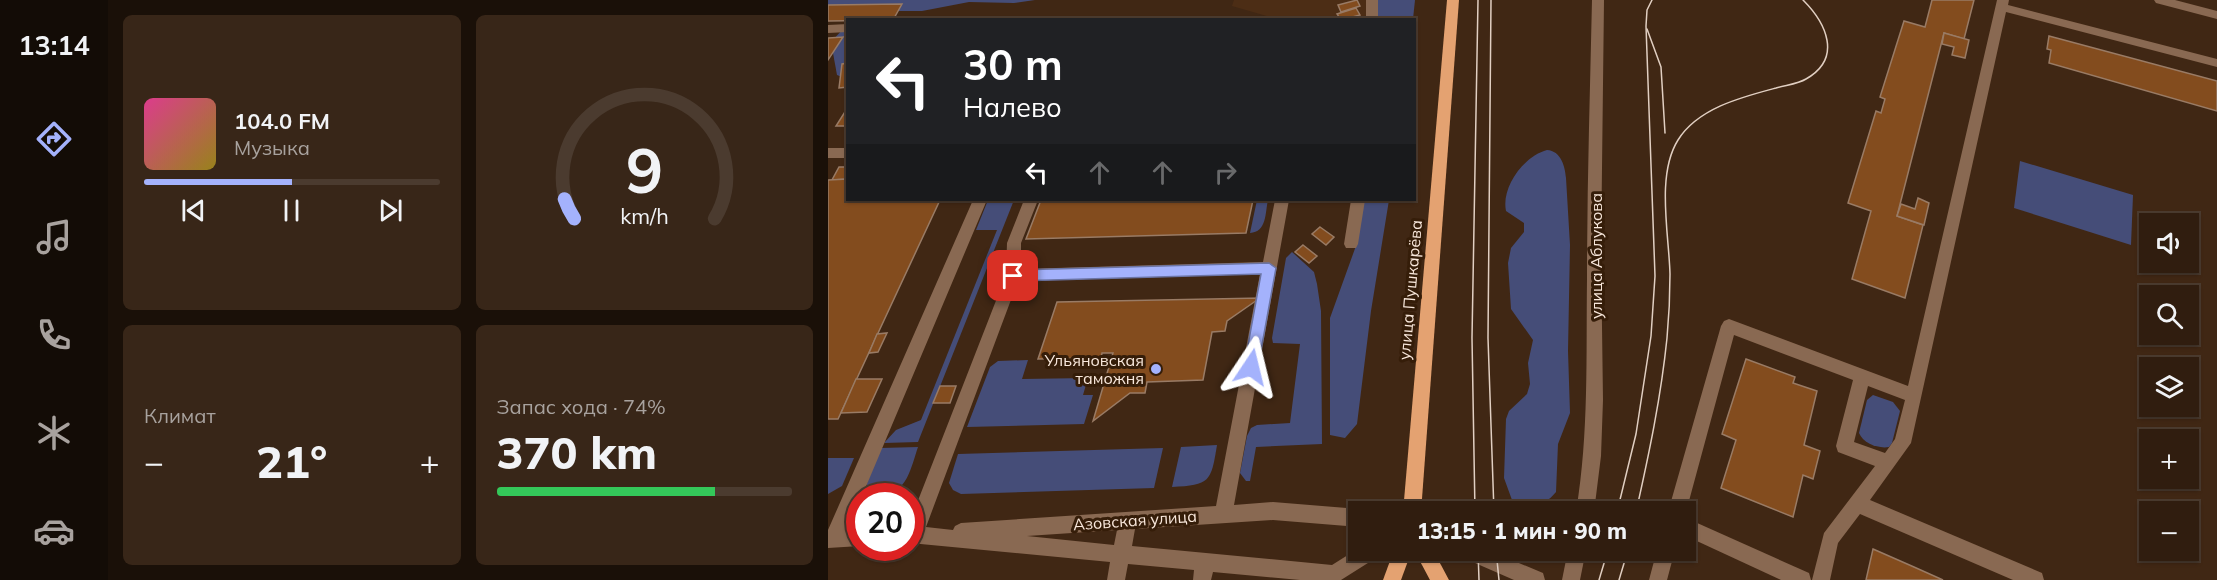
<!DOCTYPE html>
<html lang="ru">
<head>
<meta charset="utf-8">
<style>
	body { margin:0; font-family:Mulish,sans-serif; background:#382618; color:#f1f3f6; height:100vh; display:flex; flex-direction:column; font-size:22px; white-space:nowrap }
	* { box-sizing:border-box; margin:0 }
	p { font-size:20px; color:#a8a29e }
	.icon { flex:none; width:33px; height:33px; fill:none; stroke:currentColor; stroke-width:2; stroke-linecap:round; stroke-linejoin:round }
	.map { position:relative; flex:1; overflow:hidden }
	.panel { display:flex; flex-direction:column; gap:15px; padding:15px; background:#1a1008; width:720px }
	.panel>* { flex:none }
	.top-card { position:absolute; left:18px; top:18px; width:570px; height:183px; border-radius:0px; box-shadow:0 2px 4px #0004,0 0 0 2px #4b3b2f; background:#202124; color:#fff; overflow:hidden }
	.fabs { position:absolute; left:1311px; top:213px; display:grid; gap:12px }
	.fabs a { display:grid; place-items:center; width:60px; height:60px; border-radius:0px; background:#301d0f; box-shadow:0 2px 4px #0004,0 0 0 2px #4b3b2f; font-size:30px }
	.speed { position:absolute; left:18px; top:483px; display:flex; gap:12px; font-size:30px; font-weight:700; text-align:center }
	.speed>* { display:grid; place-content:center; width:78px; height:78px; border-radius:50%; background:#301d0f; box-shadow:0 2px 4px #0004,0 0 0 2px #4b3b2f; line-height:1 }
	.speed .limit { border:9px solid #d22; background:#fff; color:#111 }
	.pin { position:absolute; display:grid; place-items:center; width:51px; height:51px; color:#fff; margin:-26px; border-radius:12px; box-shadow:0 3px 9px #0006 }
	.me { position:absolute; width:66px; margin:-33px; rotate:10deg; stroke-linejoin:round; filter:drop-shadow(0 0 4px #0008) }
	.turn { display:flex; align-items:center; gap:21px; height:126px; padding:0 18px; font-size:27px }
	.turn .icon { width:78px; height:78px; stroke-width:2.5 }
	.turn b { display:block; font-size:42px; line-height:51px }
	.lanes { display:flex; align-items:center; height:57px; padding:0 18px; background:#0003; justify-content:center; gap:30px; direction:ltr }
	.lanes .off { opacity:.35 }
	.big { font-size:45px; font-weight:800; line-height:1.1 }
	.panel .card { flex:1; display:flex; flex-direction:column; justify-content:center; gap:9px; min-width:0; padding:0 21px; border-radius:9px; background:#382618 }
	.panel .dial { align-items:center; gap:0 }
	.dial svg { height:156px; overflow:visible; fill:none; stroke:#4b3b2f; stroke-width:7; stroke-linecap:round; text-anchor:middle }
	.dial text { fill:#f1f3f6; stroke:none }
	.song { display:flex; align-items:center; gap:18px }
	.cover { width:72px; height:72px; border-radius:9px; background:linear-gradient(135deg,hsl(330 70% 55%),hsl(50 70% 35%)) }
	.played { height:6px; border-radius:3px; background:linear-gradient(90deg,#a4b2fc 50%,#4b3b2f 50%) }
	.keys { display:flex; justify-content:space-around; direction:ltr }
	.heat { display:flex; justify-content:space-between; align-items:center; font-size:33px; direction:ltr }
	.charge { height:9px; border-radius:4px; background:linear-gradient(90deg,#34c759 74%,#4b3b2f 0) }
	.panel .tiles { flex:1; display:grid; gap:15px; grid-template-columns:repeat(2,1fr) }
	.trip { position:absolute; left:520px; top:501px; width:348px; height:60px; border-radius:0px; background:#301d0f; box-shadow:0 2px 4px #0004,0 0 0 2px #4b3b2f; font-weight:800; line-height:60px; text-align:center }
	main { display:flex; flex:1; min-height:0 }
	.tabs { display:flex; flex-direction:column; width:108px; justify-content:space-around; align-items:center; background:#130c06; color:#a8a29e }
	.tabs .icon { width:42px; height:42px }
	.tabs .selected { color:#a4b2fc }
	.tabs b { font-size:27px; color:#f1f3f6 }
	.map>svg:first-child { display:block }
	.built { fill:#4c2d15 }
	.green { fill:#454d78 }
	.building { fill:#834c1e; stroke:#997b65; stroke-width:1.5 }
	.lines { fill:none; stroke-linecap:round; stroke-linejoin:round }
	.minor { fill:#896952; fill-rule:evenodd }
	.major { fill:#e4a271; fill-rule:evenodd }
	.tram { stroke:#e1cfc2; stroke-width:1.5 }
	.route { fill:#a4b2fc; stroke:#6b74a4; stroke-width:1.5 }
	.poi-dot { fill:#a4b2fc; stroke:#351d09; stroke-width:2 }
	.labels { text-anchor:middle; stroke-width:6; stroke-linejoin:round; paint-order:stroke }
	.street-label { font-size:16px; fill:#f9e8dc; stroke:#351d09 }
	.poi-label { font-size:16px; fill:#f9e8dc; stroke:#351d09; text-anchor:end }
</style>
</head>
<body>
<main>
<nav class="tabs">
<b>13:14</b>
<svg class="icon selected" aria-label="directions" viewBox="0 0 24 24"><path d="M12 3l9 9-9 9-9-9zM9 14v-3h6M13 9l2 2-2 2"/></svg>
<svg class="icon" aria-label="music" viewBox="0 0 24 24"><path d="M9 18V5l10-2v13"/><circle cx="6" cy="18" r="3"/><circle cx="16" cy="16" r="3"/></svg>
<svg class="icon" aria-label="phone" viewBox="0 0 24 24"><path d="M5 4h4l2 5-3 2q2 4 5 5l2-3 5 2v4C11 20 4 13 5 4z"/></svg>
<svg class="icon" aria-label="climate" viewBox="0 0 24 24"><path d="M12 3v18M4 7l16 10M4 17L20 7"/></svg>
<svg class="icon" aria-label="car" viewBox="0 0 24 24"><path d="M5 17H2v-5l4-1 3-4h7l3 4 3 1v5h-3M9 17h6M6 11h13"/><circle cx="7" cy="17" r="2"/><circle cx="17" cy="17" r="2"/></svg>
</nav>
<section class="panel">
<div class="tiles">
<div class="card">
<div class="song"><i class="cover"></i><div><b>104.0 FM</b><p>Музыка</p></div></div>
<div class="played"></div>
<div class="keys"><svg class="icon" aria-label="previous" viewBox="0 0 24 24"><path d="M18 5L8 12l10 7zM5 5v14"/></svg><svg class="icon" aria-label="pause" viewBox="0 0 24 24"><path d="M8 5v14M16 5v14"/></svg><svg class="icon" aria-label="next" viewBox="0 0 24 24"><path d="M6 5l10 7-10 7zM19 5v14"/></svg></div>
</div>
<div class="card dial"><svg viewBox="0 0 100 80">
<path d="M14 69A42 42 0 1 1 86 69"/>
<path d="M14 69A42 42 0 0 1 9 59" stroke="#a4b2fc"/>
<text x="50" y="56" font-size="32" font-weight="700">9</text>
<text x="50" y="72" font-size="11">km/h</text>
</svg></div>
<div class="card"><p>Климат</p>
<div class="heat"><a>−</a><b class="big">21°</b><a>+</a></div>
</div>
<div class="card"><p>Запас хода · 74%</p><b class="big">370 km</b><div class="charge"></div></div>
</div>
</section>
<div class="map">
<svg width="1389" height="580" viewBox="0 0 1389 580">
	<rect width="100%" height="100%" fill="#402714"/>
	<polygon class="built" points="406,0 544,0 541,20 449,19 404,6"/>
	<g class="green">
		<polygon points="0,0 207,0 186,3 141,2 94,11 0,11"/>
		<polygon points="550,0 587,0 585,19 548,20"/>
		<polygon points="16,28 19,28 19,79 9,75 3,42"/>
		<path d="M719,150C733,151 737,166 738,178L742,245L740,351L742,413L730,444L728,492C717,506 699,511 684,500L676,478L678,419L681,411L699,394L702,384L700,363L705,340L683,309L680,263L683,248L696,232V223L678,211C673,187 696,156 719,150Z"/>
		<polygon points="1192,161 1305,195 1303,245 1186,208"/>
		<polygon points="160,200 186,200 90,442 56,443 68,430 93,420 169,230 148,230"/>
		<path d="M429,200H440C437,213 439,232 422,233Z"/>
		<polygon points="536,200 561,200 543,311 529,424 517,438 502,435 502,318 529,243"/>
		<polygon points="464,252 486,272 489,284 493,311 494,444 428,447 422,481 418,481 412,473 419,436 423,428 429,425 462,423 472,344 445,343 444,338 458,258"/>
		<polygon points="200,360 194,379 260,378 255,395 265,395 256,424 139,427 162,367 170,361"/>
		<path d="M1045,395L1065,402L1072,411L1064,443L1061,447C1050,449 1035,443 1031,433L1039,400Z"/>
		<path d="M389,445C383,482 382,485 344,487L353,447Z"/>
		<path d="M90,447C83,467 79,495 53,494C47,494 44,495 39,492V483L53,448Z"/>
		<polygon points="335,448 326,488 133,494 125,490 121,483 130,454"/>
		<polygon points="0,458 26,458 14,486 0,494"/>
	</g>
	<g class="building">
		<polygon points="529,0 532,6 513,12 510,5"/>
		<polygon points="1104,0 1146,0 1136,39 1116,33 1069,216 1095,225 1077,298 1024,279 1043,211 1020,203 1048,111 1053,113 1057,99 1052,97 1076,21 1097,27"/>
		<polygon points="74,4 65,20 0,21 0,5"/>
		<polygon points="528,8 532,15 513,20 509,14"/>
		<polygon points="1116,33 1141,40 1137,58 1124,55 1126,47 1114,44"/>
		<polygon points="1221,36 1389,81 1389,111 1221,63 1223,50 1219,49"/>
		<polygon points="15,37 0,60 0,38"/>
		<polygon points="20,63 20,87 11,88 14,64"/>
		<polygon points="20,107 20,126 8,126"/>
		<polygon points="11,167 20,167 20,179 4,180"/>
		<polygon points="20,179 20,200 112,200 10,419 0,419 0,180"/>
		<polygon points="1090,198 1101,203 1096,225 1069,216 1073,204 1087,209"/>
		<polygon points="213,200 425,200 418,233 198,239"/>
		<polygon points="492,227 506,237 498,245 484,234"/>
		<polygon points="475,245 489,256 481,263 467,252"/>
		<polygon points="432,298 399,321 397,331 384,332 375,380 319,382 317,393 302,393 265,421 285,353 274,353 273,358 210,359 229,302"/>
		<polygon points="59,333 50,352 41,353 49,334"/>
		<polygon points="918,359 967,377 965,383 989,391 976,445 992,451 985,479 975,475 965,517 893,488 908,440 894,434"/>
		<polygon points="28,379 54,379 39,412 13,413"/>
		<polygon points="112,386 128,386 122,403 105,403"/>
		<polygon points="1045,549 1086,567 1115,580 1038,580"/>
	</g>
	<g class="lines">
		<g class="minor">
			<rect x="538" y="0" width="12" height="20"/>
			<path d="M764,0H776L773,252L775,400L773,456L766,512H748C761,434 758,357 759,279C759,186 762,93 764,0Z"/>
			<path d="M1169,0H1181L1180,5L1389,59V67L1178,12L1083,443L1042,500L1214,573L1216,580H1185L1032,514L1010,543L1002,580H984L996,533L1047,466L1010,452L1008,446L1025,380L906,335L858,512H840L893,326L896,321L901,319L1080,386ZM1040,386L1077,400L1067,439L1057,453L1026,442Z"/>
			<polygon points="1326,0 1347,0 1389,11 1389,19 1328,3"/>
			<polygon points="20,24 20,32 0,33 0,25"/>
			<rect x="0" y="148" width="20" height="10"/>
			<polygon points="145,200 159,200 34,496 32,496 20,529 32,528 32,546 0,548 0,530"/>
			<path d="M196,200H210L193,243V269L435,262L447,200H461L406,505L445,502L531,509L537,512H531V527L445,520L307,529L304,546L504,565L531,548V550H554L551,556L513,580H472L385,572L383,580H365L366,570L300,564L297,580H279L282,562L82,543V521L178,275L179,243ZM432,274L388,506L133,523L127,526L125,530L98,527L190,281ZM289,530L286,545L199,536Z"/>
			<polygon points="523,200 537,200 530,244 528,248 518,248 516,244"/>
			<polygon points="858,518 981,573 983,580 953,580 858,536"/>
			<polygon points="628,550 660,550 715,573 717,580 686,580 631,556"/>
			<polygon points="740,550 758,550 752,580 734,580"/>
			<polygon points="829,550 847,550 839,580 821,580"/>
		</g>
		<g class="major">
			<polygon points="619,0 631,0 593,512 575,512"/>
			<polygon points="566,550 584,550 573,580 555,580"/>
			<polygon points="586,550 605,550 621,580 602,580"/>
		</g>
		<g class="tram">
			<polyline points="663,0 660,338 666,512"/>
			<polyline points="819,29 833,67 837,133"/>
			<polyline points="647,512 644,338 650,0"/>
			<polyline points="789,512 808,434 823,336 827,276 818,26 819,10 824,0"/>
			<path d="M808,512C821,454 833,397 839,338C841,317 842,295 842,274C841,234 828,175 850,140C870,108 914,97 948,88C958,85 970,84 978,79C1015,58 998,23 975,0"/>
			<polyline points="650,550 651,580"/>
			<polyline points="668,550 671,580"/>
			<polyline points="771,580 780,550"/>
			<polyline points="791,580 800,550"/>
		</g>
	</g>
	<polygon class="route" points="441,263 448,268 430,367 428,372 423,373 418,372 416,367 433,274 185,281 180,280 179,276 180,272 185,270"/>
	<circle class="poi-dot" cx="328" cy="369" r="6"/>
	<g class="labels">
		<g class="street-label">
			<text transform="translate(768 256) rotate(-90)" y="6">улица Аблукова</text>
			<text transform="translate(582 290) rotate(-85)" y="6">улица Пушкарёва</text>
			<text transform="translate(307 520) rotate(-4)" y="6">Азовская улица</text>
		</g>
		<g class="poi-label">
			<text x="316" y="366">Ульяновская<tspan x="316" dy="18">таможня</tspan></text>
		</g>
	</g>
</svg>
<div class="fabs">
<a><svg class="icon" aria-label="sound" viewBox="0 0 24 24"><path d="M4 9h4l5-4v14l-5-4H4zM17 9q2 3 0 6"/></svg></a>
<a><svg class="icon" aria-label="search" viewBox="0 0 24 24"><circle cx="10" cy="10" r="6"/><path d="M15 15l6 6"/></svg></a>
<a><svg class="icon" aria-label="layers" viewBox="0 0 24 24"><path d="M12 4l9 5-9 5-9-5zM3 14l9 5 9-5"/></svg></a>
<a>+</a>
<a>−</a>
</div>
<div class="speed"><div class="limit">20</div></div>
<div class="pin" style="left:185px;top:276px;background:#d93025"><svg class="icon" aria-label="arrive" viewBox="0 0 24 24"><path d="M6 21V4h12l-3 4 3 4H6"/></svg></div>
<svg class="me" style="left:423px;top:367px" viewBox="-20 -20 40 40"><path d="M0-17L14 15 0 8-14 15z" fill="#a4b2fc" stroke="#fff" stroke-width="4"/></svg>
<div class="trip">13:15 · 1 мин · 90 m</div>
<div class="top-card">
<div class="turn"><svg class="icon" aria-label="left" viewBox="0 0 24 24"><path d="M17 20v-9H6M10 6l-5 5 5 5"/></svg><div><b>30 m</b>Налево</div></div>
<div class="lanes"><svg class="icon" aria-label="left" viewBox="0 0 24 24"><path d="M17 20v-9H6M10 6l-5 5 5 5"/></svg><svg class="icon off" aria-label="ahead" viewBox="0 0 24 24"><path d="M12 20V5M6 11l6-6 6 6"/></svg><svg class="icon off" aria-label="ahead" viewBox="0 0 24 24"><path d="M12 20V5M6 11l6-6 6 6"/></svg><svg class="icon off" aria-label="right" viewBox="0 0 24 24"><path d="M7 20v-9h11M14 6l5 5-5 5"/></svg></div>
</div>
</div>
</main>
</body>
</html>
